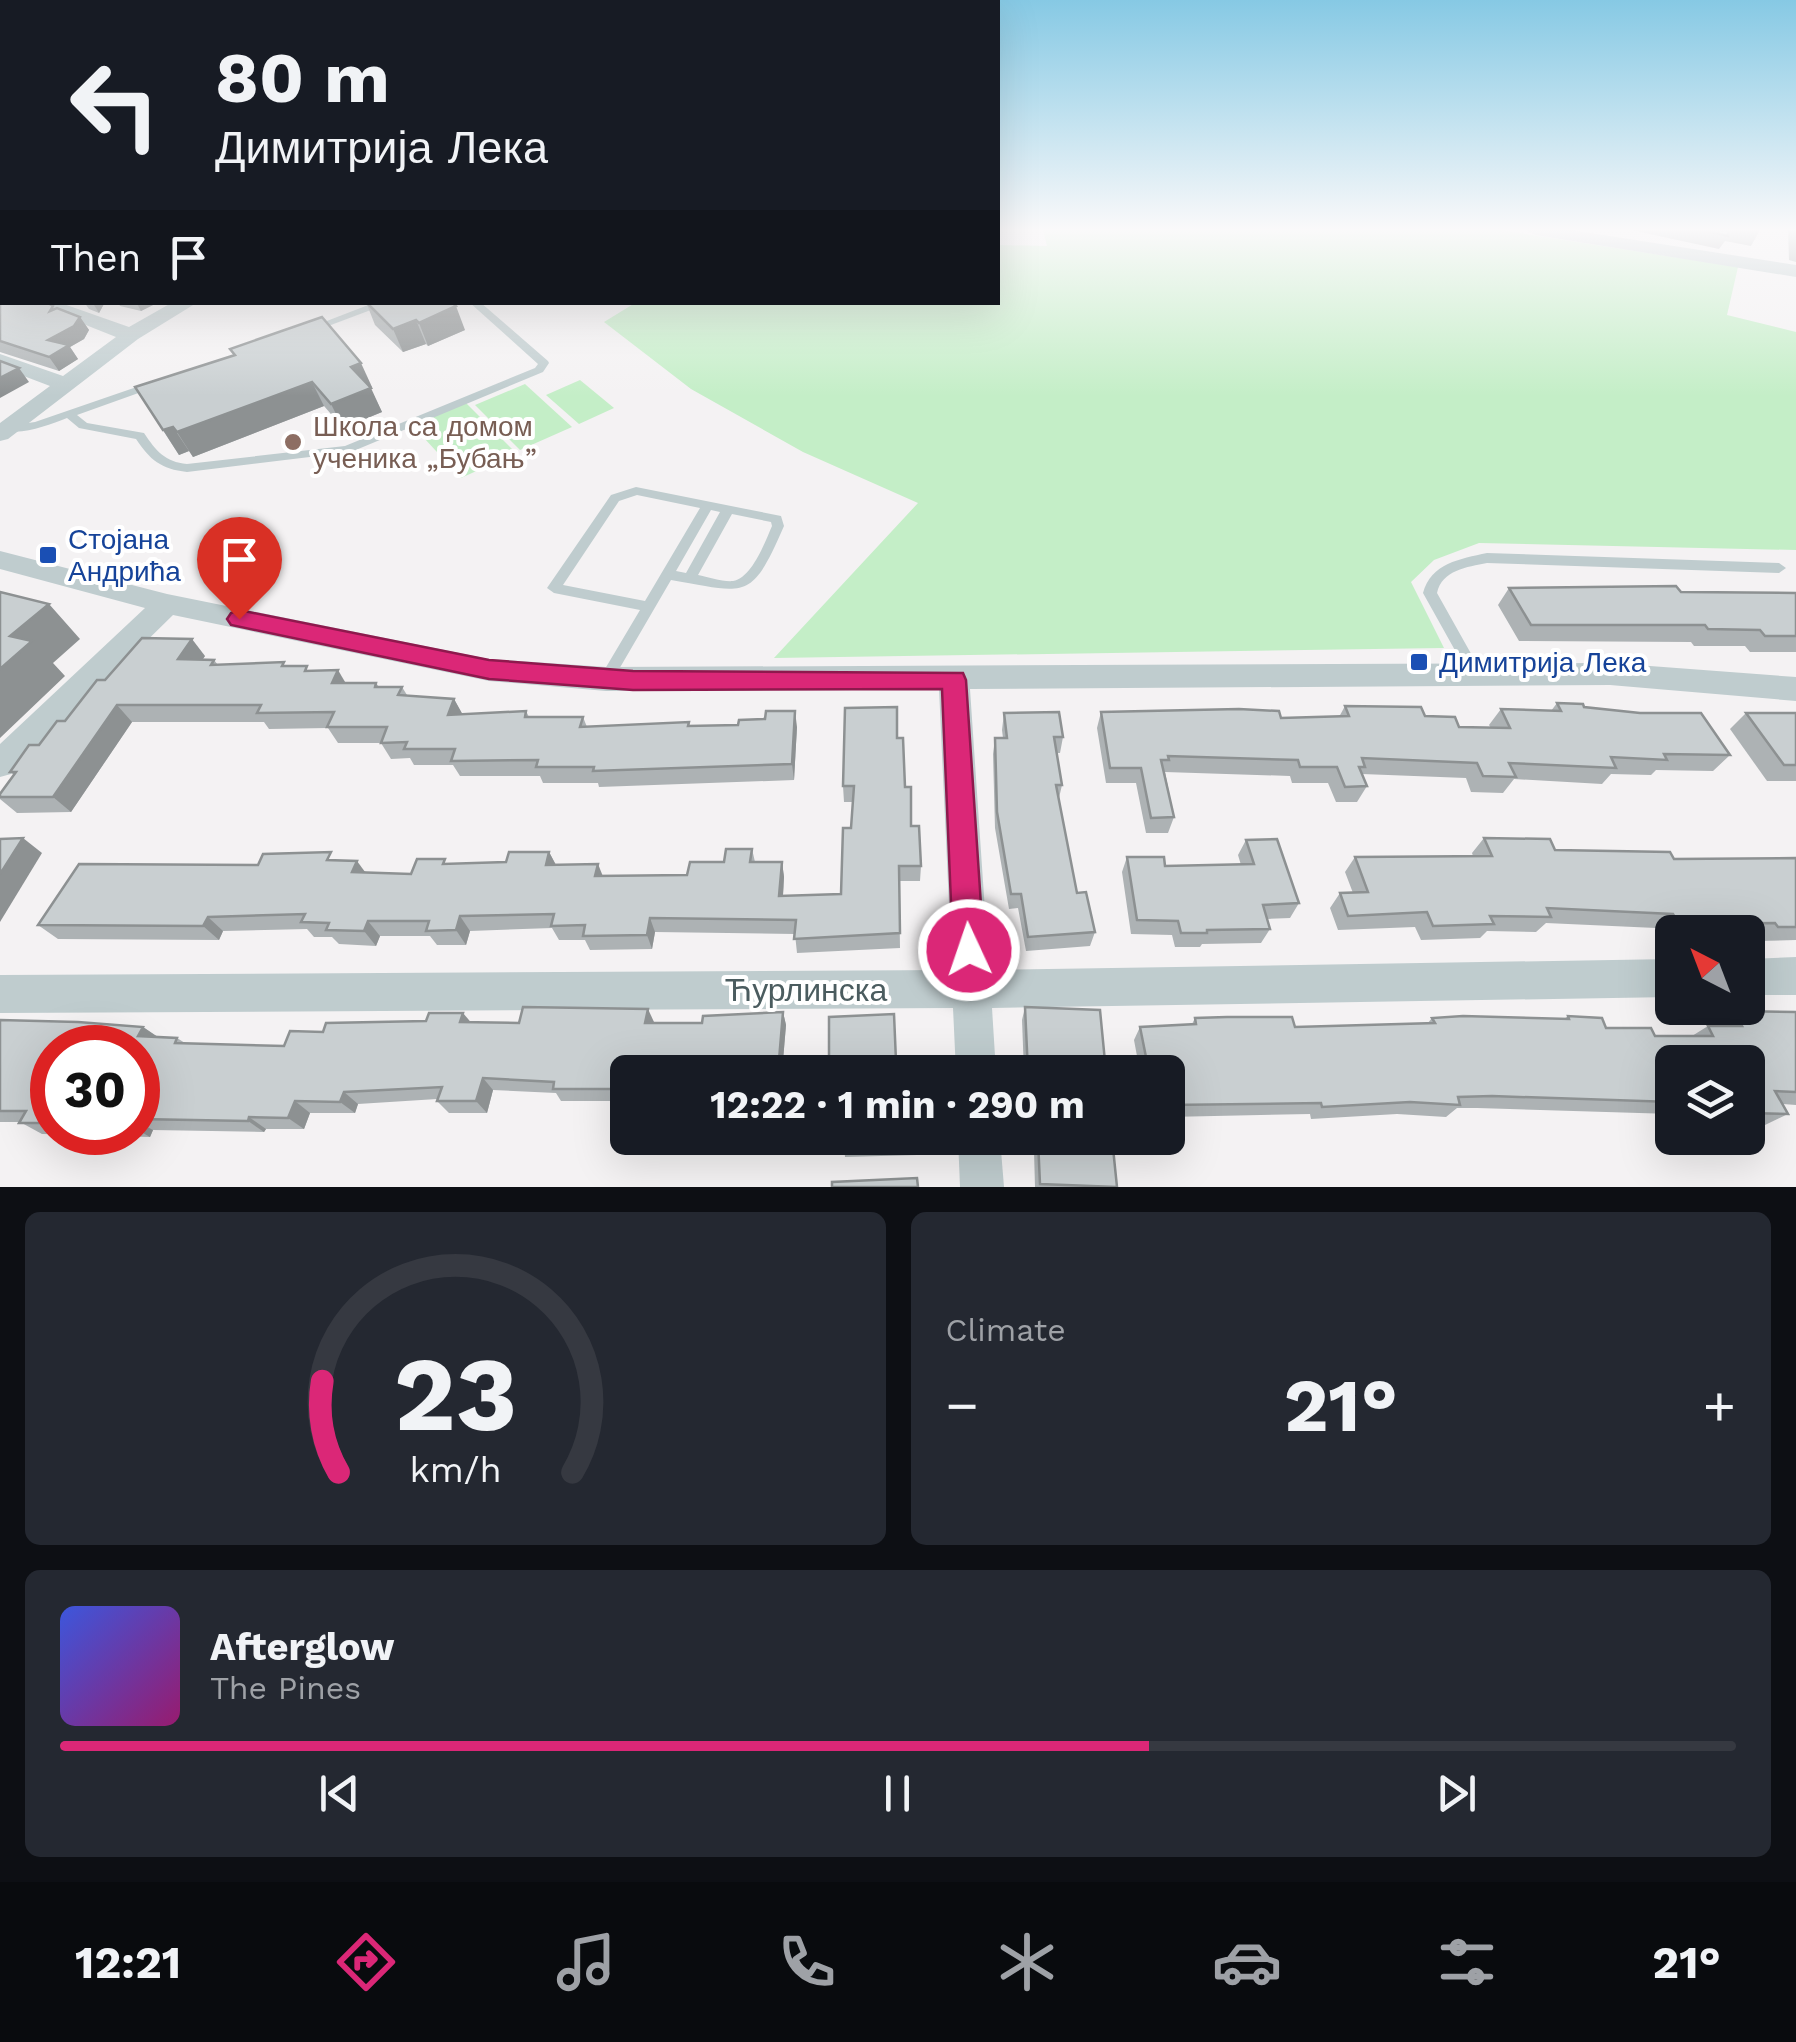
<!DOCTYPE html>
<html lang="en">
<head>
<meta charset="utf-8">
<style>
	body { margin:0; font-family:"Work Sans",sans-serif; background:#242831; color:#f1f3f6; height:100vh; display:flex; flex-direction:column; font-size:38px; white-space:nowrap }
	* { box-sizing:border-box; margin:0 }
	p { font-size:32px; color:#9ea1a6 }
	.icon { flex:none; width:55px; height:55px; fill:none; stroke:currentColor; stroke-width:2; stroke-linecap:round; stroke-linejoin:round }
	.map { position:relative; height:1187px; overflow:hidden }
	.details { display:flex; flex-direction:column; gap:25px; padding:25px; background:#0d0f14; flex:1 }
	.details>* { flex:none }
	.top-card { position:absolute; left:0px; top:0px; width:1000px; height:305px; box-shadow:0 10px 40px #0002; background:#171b24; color:#f1f3f6; overflow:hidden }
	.needle { width:65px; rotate:318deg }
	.controls { position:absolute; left:1655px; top:915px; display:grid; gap:20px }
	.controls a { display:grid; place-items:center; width:110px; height:110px; border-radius:15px; background:#171b24; box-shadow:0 10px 40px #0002; font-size:50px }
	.speed { position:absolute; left:30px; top:1025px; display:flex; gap:20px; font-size:50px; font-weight:700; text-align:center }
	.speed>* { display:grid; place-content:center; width:130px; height:130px; border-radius:50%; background:#171b24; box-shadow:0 10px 40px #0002; line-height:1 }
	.speed .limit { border:15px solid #d22; background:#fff; color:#111 }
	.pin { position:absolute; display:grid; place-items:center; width:85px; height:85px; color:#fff; margin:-102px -42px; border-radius:50% 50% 50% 0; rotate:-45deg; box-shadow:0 0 10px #0007 }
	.pin .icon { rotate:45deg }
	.me { position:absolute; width:110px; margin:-55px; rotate:357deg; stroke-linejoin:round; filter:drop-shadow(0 0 8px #0008) }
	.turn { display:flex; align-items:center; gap:35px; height:210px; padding:0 50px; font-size:45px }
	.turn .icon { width:130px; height:130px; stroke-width:2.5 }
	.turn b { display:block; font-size:70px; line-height:85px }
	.then { display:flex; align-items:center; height:95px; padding:0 50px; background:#0003; gap:20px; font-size:38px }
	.big { font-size:75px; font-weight:700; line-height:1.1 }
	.details .card { flex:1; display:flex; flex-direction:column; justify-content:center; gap:15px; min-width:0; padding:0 35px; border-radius:15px; background:#242831 }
	.details .dial { align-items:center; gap:0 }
	.dial svg { height:260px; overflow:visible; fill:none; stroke:#363941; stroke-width:7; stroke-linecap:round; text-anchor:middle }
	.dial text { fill:#f1f3f6; stroke:none }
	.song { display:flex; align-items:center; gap:30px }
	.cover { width:120px; height:120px; border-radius:15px; background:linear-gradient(135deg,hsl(230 70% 55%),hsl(320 70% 35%)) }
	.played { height:10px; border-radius:5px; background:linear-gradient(90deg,#db2777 65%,#363941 65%) }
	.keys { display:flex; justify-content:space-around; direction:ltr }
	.heat { display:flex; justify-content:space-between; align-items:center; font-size:55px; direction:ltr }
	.details .tiles { flex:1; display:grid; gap:25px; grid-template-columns:1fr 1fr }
	.card:last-child { grid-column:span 2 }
	.trip { position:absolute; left:610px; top:1055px; width:575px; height:100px; border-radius:15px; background:#171b24; box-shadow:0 10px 40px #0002; font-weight:700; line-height:100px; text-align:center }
	.dock { display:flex; height:160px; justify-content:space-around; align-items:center; background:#090b0e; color:#9ea1a6 }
	.dock .icon { width:70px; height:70px }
	.dock .selected { color:#db2777 }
	.dock b { font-size:45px; color:#f1f3f6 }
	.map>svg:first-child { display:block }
	.green { fill:#c4eec7 }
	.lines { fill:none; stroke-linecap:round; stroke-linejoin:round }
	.service { fill:#bfccce; fill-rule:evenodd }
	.minor { fill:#bfccce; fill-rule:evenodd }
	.wall { fill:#adb2b4; fill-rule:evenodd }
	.shaded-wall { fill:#8d9192 }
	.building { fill:#c9cfd1; stroke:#8d9192; stroke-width:2.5 }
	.route { fill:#db2777; stroke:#8e194d; stroke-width:2.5 }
	.education-dot { fill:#8d6e63; stroke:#fff; stroke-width:4 }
	.transit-dot { fill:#1a4fb4; stroke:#fff; stroke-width:4 }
	.labels { text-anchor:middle; stroke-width:8; stroke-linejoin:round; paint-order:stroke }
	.education-label { font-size:28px; fill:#785e54; stroke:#fff; text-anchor:start }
	.transit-label { font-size:28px; fill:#164399; stroke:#fff; text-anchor:start }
	.near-street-label { font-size:32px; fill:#4b5c5f; stroke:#fff }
</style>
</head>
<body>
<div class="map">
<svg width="1796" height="1187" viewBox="0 0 1796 1187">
	<rect width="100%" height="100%" fill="#f4f2f3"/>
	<g class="green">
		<polygon points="1043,230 1500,230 1738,267 1727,315 1796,332 1796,550 1479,543 1434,560 1411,582 1444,648 774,658 918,503 803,452 691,389 604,322 635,303 998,302 998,245 1047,246"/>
		<polygon points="580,380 614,408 579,424 546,395"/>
		<polygon points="525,384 572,427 520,450 475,405"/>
		<polygon points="466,403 516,453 461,478 412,425"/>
	</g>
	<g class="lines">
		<g class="service">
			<polygon points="376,302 392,302 315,331 307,331 306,329"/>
			<path d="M469,302H480L548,361L549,363L543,372L351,452L187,472C161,469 150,460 136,439L79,428L67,418C48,425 20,437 1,429L7,426L35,422L154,381L158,382V386L77,415L87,423L144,433C156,451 165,462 187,464L345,446L535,368L538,364Z"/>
			<path d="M636,487L781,516L784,526C751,602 747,593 671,580L611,683H601L599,679L640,610L554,593L547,588L611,495ZM637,495L700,508L645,601L563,585L619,501ZM711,510L720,512L686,573L676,571ZM732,514L771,522L772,526C765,542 752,578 733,581C723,582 708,577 698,575Z"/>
			<path d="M1487,553L1779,563L1786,568L1779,573L1487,563C1467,567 1442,570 1437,593L1483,675L1481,679H1471L1423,593C1431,563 1460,559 1487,553Z"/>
		</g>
		<g class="minor">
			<polygon points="1526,230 1571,230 1796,265 1796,277 1535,235"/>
			<polygon points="28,302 58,302 129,327 173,302 198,302 138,339 8,439 0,441 0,423 50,386 0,367 0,354 63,376 116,337"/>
			<polygon points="0,551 167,594 489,659 606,667 1610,663 1796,677 1796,701 1610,685 970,689 989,970 1672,959 1672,997 992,1008 996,1072 956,1072 953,1008 0,1013 0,975 952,970 939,689 606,691 489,681 173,615 11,774 0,777 0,744 145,608 0,569"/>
			<polygon points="1796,957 1796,995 1748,995 1748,959"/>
			<polygon points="958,1138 1000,1138 1004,1187 960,1187"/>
		</g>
	</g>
	<g class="wall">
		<polygon points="0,230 2,302 55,309 80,317 89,330 84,339 70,347 78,359 59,371 0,352"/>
		<polygon points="1631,230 1760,230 1751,246 1725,241 1719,249"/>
		<polygon points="1788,230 1796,230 1796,262 1789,260"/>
		<polygon points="84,302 105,302 99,313 89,309"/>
		<polygon points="118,302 159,302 141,311 120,306"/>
		<polygon points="366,302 465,330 428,346 426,344 403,352 375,325"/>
		<polygon points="230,349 372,387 370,388 382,412 343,428 324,406 193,457 189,451 179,455 135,387 234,356"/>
		<polygon points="1509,588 1796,593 1796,652 1750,652 1745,646 1694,646 1691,642 1519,641 1498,605"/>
		<polygon points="205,656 202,660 214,660 218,665 287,666 310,671 346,683 376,683 379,687 402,687 407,695 454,699 462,714 526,711 529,717 583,717 587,727 797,727 794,780 599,787 598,783 543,783 540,776 460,776 453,765 414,765 410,758 391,759 381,743 338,743 328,728 269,729 264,722 132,722 71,812 17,813 0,799 0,794 14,775 10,772 65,721 105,680"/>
		<polygon points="1557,703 1584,707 1730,755 1713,771 1656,770 1651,775 1611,774 1602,784 1514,779 1503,793 1471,792 1466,778 1362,774 1367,786 1357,802 1336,802 1328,783 1292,783 1290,776 1165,772 1174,817 1168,833 1146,833 1136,783 1106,783 1097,728 1101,712 1281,718 1339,717 1345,706 1425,716 1459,727 1491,728 1489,725 1501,709 1551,711"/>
		<polygon points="1004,713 1063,737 1060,753 1057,753 1062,785 1059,798 1077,893 1095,932 1090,946 1026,951 1018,908 1009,909 995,828 993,754 995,738 1003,738 1002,730"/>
		<polygon points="1746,713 1796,713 1796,781 1767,781 1730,729"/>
		<polygon points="897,738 911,826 921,866 920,881 899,881 900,948 797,953 795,934 655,932 652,949 590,950 585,940 559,940 552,928 470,931 466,945 437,945 430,936 380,936 376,946 339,944 332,937 314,937 307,929 223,931 219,940 58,939 38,925 337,860 366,872 411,874 448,864 506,862 549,852 556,865 603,876 687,875 724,862 752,849 755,862 782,862 784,877 783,896 841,894 851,828 853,802 844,802 843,786"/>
		<polygon points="1484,838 1555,850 1674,859 1796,858 1796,940 1758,941 1756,938 1748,938 1748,932 1672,932 1672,938 1661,938 1656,928 1546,923 1536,932 1487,931 1480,938 1421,940 1415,927 1338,930 1330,908 1340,893 1353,893 1345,872 1355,857 1473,856 1472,853"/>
		<polygon points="1246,840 1299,903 1290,918 1267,919 1270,929 1261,943 1202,944 1200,947 1175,947 1172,935 1131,934 1122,872 1127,857 1165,866 1241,865 1238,855"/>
		<polygon points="1025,1007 1106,1072 1024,1072 1022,1020"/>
		<polygon points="1734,1011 1796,1012 1796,1105 1783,1104 1788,1114 1765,1125 1748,1125 1748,1062 1672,1062 1672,1114 1477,1108 1457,1108 1446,1117 1397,1114 1311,1119 1310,1114 1168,1117 1168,1072 1140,1072 1134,1040 1140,1027 1192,1024 1195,1018 1295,1027 1427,1024 1432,1018 1564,1019 1568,1016 1606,1028 1655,1036 1692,1036 1708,1026 1714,1026 1714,1024"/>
		<path d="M783,1012L786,1025L782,1072H628V1101H561L556,1093L493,1090L487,1113H449L437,1101V1099L358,1104L355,1113H310L304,1129H266L264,1132L153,1130L150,1137L42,1134L20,1122H0V1020L143,1027L158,1037L177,1038L185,1043L284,1046L323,1032L471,1022L702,1023ZM52,1048H138V1132H52Z"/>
		<polygon points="829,1059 896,1061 830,1072"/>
		<polygon points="918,1138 917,1155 845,1157 844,1146"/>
		<polygon points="1027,1138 1112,1138 1117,1187 1035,1187 1034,1151 1027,1151"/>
	</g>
	<g class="shaded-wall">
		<polygon points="96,302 105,302 99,313 94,305"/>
		<polygon points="136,302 159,302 141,311"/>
		<polygon points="456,306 465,330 428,346 419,323"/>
		<polygon points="80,317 89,330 84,339 70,347 78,359 59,371 49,357 48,340"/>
		<polygon points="416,320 426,344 403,352 393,329"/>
		<polygon points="361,363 372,387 362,391 351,367"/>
		<polygon points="19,368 29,382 0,398 0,378"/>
		<polygon points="312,382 324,406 193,457 177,432"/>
		<polygon points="371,388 382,412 343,428 331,404"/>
		<polygon points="173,427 189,451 179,455 163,430"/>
		<polygon points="49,604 80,639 53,663 65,676 0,738 0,669 10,636"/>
		<polygon points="192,639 205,656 191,676 178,659"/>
		<polygon points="338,670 348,687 332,683"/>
		<polygon points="454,699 463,715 448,715"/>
		<polygon points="117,705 132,722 71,812 53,797"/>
		<polygon points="795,711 797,727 794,780 792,764"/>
		<polygon points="23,838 42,853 0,922 0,874"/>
		<polygon points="549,852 557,867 546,865"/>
		<polygon points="357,861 368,876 352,872"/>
		<polygon points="782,862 784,877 782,911 779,896"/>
		<polygon points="598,864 604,879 595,876"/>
		<polygon points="460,916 470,931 466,945 456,930"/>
		<polygon points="208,917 223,931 219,940 203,926"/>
		<polygon points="650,918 655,932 652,949 647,935"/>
		<polygon points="368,921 380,936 376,946 364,931"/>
		<polygon points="648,1009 654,1022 645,1023"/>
		<polygon points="783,1012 786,1025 782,1072 778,1072"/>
		<polygon points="463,1013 474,1026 460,1022"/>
		<polygon points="143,1027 162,1040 138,1036"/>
		<polygon points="483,1078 493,1090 487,1113 476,1101"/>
		<polygon points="344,1092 358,1104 355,1113 340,1102"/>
		<polygon points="295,1101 310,1113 304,1129 288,1118"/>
		<polygon points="249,1117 266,1129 264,1132 248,1121"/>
		<polygon points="138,1122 153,1130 150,1137 138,1130"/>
	</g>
	<g class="building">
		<polygon points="0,230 2,230 2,302 46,302 53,306 50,311 57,308 80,317 74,326 48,340 69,345 49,357 0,341"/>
		<polygon points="1702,230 1728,230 1728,236"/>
		<polygon points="366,302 452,302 456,306 419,323 416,320 393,329"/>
		<polygon points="322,317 361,363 351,367 371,388 331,404 312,382 177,432 173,427 163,430 135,387 235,355 230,349"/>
		<polygon points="0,361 19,368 0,378"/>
		<polygon points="1676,586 1681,592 1796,593 1796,636 1765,636 1760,630 1708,629 1705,625 1531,625 1509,588"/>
		<polygon points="0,592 49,604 10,636 32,641 0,669"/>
		<polygon points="142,638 192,639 178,659 214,660 211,665 284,662 282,666 307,666 305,671 338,670 332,683 376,683 375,687 402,687 398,695 454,699 448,715 526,711 525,717 583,717 580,727 689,722 688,726 738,725 739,720 765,719 766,711 795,711 792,764 593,771 594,767 536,767 538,760 451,761 455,749 404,749 407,742 381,743 387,727 327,727 334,712 257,713 261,705 117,705 53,797 0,797 0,794 16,772 10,772 29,745 39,745 57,721 65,721 97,680 105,680"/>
		<polygon points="1557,703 1583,704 1584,707 1640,713 1701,713 1730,755 1664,754 1667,760 1611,757 1616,768 1509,763 1516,777 1483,776 1477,763 1362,758 1365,767 1359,767 1367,786 1345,787 1337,767 1300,767 1298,760 1168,756 1169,760 1161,760 1174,817 1151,818 1141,768 1110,768 1101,712 1239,709 1279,711 1281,718 1349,716 1345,706 1421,707 1425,716 1455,717 1459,727 1510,728 1501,709 1561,711"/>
		<polygon points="897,707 897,738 903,738 905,787 911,787 911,826 919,826 921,866 899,866 900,933 794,939 796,920 650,918 647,935 583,936 585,925 551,926 554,914 460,916 456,930 426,931 429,921 368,921 364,931 326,930 329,923 301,922 305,914 208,917 203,926 38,925 79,864 258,865 263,854 331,852 327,860 357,861 352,872 411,874 417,859 445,859 443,864 506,862 509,852 549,852 546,865 598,864 595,876 687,875 690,862 724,862 726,849 752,849 750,862 782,862 779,896 841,894 843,828 851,828 854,786 843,786 845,708"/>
		<polygon points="1059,712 1063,737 1054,737 1062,785 1056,785 1077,893 1086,892 1095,932 1028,937 1021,894 1011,894 997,812 995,738 1007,738 1004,713"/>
		<polygon points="1746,713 1796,713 1796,765 1784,765"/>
		<polygon points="23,838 0,874 0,839"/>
		<polygon points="1484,838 1550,839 1555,850 1670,852 1674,859 1796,858 1796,927 1778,927 1775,923 1679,924 1673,914 1547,908 1551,917 1490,916 1494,924 1433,926 1427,912 1348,916 1340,893 1368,892 1355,857 1492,856"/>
		<polygon points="1277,839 1299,903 1263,905 1270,929 1207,930 1207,933 1181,933 1178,921 1137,920 1127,857 1164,857 1165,866 1254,864 1246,840"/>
		<polygon points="523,1007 648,1009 645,1023 702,1023 703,1016 783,1012 778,1072 628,1072 628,1089 553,1089 554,1082 483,1078 476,1101 437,1101 442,1087 344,1092 340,1102 295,1101 288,1118 249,1117 248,1121 138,1119 138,1048 52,1048 52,1123 19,1123 26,1111 0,1111 0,1020 78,1022 143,1027 138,1036 177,1038 175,1043 284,1046 290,1031 323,1032 326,1023 426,1021 429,1013 463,1013 460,1022 519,1023"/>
		<polygon points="1025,1007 1100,1010 1106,1072 1028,1072"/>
		<polygon points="1734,1011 1796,1012 1796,1092 1775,1091 1788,1114 1748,1113 1748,1062 1672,1062 1672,1102 1492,1096 1458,1097 1460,1105 1410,1102 1322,1107 1321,1103 1168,1105 1168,1072 1149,1072 1140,1027 1196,1024 1195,1018 1227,1017 1292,1017 1295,1027 1435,1023 1432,1018 1463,1016 1569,1019 1568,1016 1602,1018 1606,1028 1651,1028 1655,1036 1713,1036 1708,1026 1742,1026"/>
		<polygon points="894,1014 896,1061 907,1060 907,1072 839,1072 839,1059 829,1059 829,1017"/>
		<polygon points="844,1138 918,1138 918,1144 844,1146"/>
		<polygon points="1031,1138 1112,1138 1117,1187 1040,1184 1038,1140 1031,1141"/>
		<polygon points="917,1178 918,1187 832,1187 832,1182"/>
	</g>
	<linearGradient id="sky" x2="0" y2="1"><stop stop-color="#86c9e4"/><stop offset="0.58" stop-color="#faf9fa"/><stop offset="1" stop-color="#faf9fa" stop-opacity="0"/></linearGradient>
	<rect width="1796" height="396" fill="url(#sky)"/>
	<polygon class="route" points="239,610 489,660 633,671 963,673 966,680 984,950 980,961 969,965 958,961 953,950 942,689 633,690 489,679 231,625 227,619 231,613"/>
	<circle class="education-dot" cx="293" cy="442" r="10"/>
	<g class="transit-dot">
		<rect x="38" y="545" width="20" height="20" rx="5"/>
		<rect x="1409" y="652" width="20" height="20" rx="5"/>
	</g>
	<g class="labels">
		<g class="education-label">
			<text x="313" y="436">Школа са домом<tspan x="313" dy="32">ученика „Бубањ”</tspan></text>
		</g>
		<g class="transit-label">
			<text x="68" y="549">Стојана<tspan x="68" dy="32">Андрића</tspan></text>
			<text x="1439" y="672">Димитрија Лека</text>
		</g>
		<g class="near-street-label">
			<text x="806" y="1001">Ћурлинска</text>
		</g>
	</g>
</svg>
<div class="controls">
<a><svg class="needle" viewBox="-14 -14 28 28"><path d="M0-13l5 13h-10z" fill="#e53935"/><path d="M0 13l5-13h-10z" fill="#9ea1a6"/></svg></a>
<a><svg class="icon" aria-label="layers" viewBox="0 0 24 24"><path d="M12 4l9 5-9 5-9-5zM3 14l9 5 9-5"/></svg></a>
</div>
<div class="speed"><div class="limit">30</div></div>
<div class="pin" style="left:239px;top:619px;background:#d93025"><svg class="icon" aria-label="arrive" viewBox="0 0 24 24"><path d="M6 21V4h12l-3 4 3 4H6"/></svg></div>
<svg class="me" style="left:969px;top:950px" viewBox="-20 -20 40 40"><circle r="17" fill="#db2777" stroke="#fff" stroke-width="3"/><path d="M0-11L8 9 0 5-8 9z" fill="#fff"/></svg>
<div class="trip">12:22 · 1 min · 290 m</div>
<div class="top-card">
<div class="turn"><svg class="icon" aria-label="left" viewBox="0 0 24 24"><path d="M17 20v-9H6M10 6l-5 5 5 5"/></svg><div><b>80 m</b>Димитрија Лека</div></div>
<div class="then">Then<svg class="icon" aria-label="arrive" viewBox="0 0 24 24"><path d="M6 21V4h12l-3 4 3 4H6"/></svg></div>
</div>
</div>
<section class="details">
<div class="tiles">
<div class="card dial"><svg viewBox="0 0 100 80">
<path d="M14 69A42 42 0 1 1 86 69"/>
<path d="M14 69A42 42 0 0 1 9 41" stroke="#db2777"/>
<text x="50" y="56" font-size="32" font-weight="700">23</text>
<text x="50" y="72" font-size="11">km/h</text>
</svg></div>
<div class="card"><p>Climate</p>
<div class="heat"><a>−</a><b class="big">21°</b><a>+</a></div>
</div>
<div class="card">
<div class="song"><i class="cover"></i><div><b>Afterglow</b><p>The Pines</p></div></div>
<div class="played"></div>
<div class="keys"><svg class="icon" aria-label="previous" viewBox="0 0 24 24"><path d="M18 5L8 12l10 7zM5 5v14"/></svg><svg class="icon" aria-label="pause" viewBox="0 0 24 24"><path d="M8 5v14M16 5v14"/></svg><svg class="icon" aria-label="next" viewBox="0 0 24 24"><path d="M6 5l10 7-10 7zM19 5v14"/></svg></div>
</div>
</div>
</section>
<nav class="dock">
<b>12:21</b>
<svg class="icon selected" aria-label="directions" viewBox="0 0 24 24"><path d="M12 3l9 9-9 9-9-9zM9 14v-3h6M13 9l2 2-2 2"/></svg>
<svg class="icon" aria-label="music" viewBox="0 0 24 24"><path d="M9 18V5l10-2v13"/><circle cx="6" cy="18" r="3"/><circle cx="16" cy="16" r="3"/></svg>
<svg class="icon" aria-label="phone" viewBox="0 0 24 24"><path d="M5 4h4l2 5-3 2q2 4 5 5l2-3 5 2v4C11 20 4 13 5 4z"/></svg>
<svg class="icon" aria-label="climate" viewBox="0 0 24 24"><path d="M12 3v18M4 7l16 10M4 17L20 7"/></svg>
<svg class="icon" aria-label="car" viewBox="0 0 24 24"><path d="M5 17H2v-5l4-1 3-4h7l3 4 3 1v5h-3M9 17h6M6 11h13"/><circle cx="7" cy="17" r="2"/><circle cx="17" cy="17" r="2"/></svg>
<svg class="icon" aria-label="filters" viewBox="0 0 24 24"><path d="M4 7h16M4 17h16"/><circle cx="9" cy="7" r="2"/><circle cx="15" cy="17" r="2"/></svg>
<b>21°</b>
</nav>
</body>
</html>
